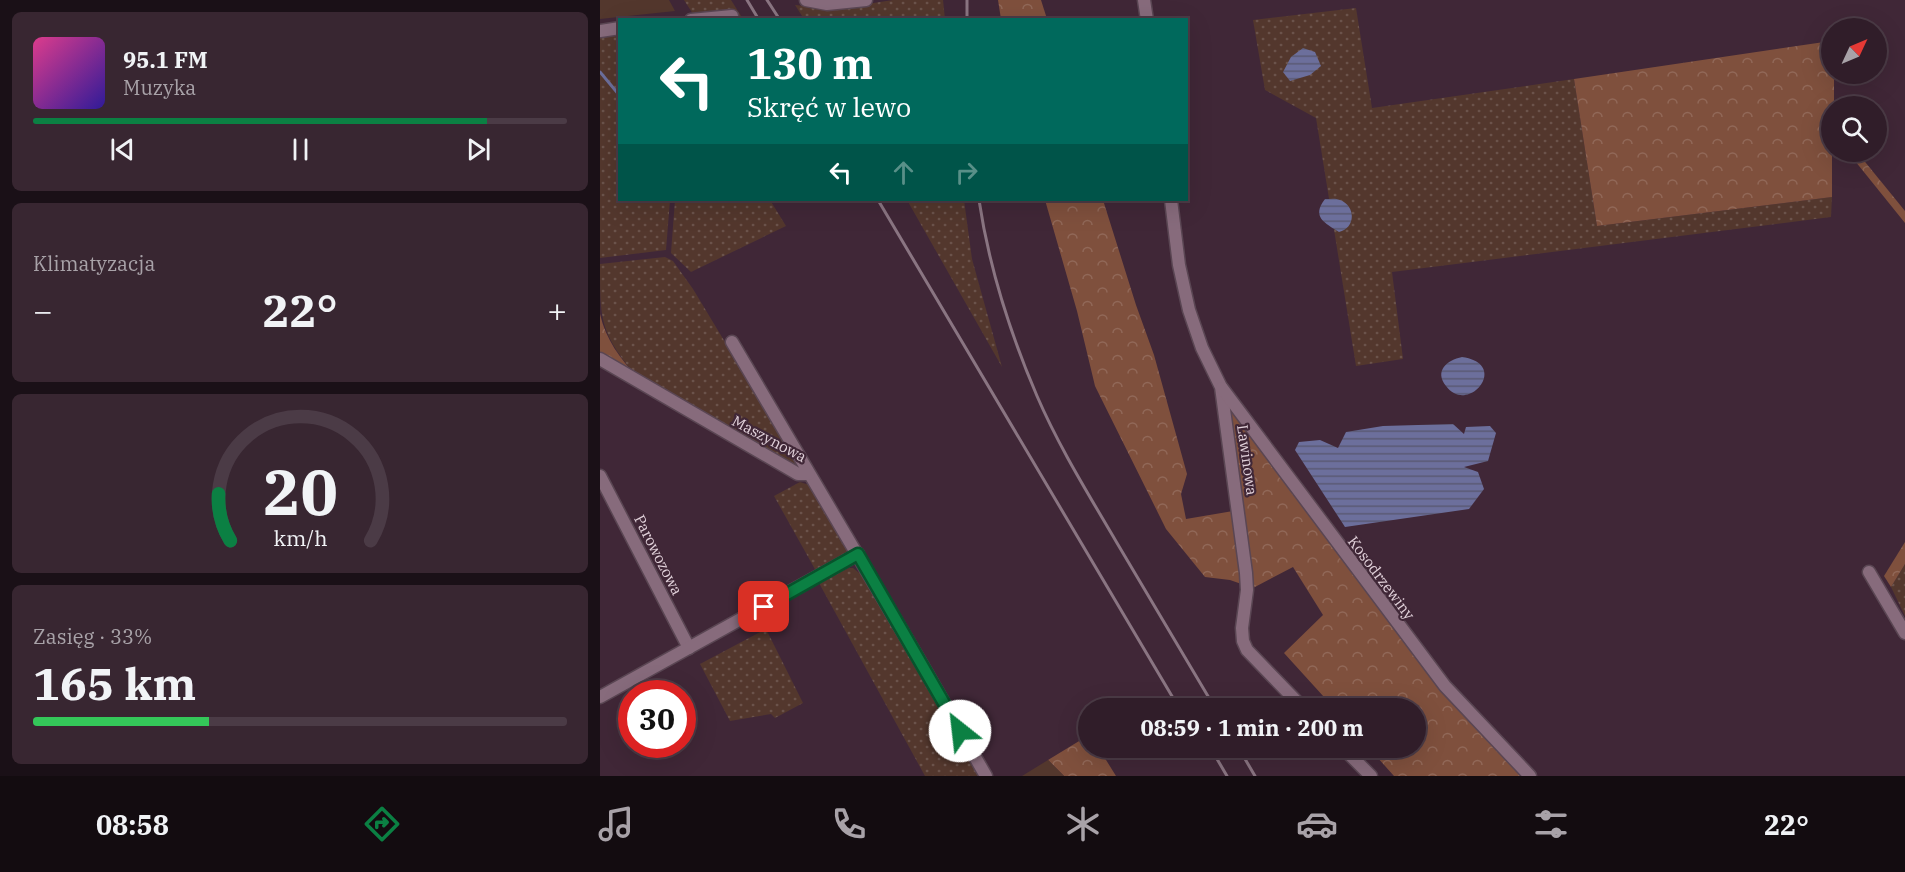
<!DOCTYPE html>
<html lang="pl">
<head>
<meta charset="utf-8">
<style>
	body { margin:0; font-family:"IBM Plex Serif",serif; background:#382631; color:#f1f3f6; height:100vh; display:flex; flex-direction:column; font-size:22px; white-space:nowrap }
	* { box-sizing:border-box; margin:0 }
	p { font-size:20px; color:#a8a2a8 }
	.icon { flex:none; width:33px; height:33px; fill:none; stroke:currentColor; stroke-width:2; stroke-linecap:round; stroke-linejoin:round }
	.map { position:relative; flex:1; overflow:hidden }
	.details { display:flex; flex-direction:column; gap:12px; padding:12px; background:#1a1017; width:600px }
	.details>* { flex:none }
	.top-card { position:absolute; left:18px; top:18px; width:570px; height:183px; border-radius:0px; box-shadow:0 6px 24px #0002,0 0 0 2px #4b3b46; background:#00695c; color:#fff; overflow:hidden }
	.needle { width:39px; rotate:46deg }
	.controls { position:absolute; left:1221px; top:18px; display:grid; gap:12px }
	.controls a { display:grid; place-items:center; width:66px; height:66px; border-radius:50%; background:#301d29; box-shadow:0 6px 24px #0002,0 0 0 2px #4b3b46; font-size:30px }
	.speed { position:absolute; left:18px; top:680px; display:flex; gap:12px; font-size:30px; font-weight:700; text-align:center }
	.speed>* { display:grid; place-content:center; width:78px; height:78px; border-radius:50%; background:#301d29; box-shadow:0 6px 24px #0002,0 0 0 2px #4b3b46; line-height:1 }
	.speed .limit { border:9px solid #d22; background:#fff; color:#111 }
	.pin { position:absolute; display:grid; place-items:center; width:51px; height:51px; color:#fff; margin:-26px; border-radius:12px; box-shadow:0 3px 9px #0006 }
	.me { position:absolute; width:66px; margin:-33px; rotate:331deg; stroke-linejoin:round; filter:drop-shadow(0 0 4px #0008) }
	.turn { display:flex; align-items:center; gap:21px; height:126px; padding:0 30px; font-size:27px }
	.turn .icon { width:78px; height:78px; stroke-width:2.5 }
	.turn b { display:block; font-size:42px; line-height:51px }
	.lanes { display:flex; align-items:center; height:57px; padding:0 30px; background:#0003; justify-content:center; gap:30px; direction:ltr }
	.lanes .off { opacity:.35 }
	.big { font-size:45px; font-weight:800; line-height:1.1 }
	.details .widget { flex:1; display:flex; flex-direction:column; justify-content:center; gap:9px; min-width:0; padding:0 21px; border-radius:9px; background:#382631 }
	.details .dial { align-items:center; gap:0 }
	.dial svg { height:156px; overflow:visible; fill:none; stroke:#4b3b46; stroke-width:7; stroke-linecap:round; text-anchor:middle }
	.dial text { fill:#f1f3f6; stroke:none }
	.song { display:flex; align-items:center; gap:18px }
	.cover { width:72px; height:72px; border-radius:9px; background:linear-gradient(135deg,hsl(330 70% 55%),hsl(250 70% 35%)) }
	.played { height:6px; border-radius:3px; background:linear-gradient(90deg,#0b8043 85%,#4b3b46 85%) }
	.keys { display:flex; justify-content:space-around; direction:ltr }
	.heat { display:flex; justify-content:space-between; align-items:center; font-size:33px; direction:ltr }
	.charge { height:9px; border-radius:4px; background:linear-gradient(90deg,#34c759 33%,#4b3b46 0) }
	.trip { position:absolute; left:478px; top:698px; width:348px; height:60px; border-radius:30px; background:#301d29; box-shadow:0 6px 24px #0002,0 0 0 2px #4b3b46; font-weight:800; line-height:60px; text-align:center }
	.menu { display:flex; height:96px; justify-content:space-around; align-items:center; background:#130c10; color:#a8a2a8 }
	.menu .icon { width:42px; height:42px }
	.menu .selected { color:#0b8043 }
	.menu b { font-size:27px; color:#f1f3f6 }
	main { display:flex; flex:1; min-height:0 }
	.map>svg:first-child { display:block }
	.grass { fill:url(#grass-dots) }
	.forest { fill:url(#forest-crowns) }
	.green { fill:#53372d }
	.water { fill:url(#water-rules) }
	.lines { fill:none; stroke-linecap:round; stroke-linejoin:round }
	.stream { stroke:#6c6f9c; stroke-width:3 }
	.minor-casing { stroke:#5a4653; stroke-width:15 }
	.minor { stroke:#876b7c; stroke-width:12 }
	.rail { stroke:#8a7582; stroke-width:3 }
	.route-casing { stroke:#07532c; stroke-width:15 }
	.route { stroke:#0b8043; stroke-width:10 }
	.labels { text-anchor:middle; stroke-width:4.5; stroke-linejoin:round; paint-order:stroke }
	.street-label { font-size:15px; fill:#e2d2db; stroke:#402737 }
</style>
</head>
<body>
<main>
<section class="details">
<div class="widget">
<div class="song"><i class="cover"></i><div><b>95.1 FM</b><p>Muzyka</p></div></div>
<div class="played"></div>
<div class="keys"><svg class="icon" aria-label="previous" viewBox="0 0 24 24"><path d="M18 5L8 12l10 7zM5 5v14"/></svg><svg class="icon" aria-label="pause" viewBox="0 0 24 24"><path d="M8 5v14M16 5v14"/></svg><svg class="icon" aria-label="next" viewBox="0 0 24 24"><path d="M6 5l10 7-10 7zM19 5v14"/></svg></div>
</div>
<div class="widget"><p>Klimatyzacja</p>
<div class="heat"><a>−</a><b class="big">22°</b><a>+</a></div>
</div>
<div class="widget dial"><svg viewBox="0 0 100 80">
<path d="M14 69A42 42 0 1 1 86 69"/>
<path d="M14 69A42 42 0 0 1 8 45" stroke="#0b8043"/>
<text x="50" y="56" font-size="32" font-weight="700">20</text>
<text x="50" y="72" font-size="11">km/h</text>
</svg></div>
<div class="widget"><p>Zasięg · 33%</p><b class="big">165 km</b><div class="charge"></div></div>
</section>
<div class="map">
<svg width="1305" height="776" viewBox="0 0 1305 776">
	<defs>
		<pattern id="grass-dots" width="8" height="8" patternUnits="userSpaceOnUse" patternTransform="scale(1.5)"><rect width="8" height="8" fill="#53372d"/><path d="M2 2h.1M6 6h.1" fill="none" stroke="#6b534b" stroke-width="1.8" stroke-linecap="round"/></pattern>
		<pattern id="forest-crowns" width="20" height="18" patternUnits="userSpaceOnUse" patternTransform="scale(1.5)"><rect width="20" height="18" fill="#7f503d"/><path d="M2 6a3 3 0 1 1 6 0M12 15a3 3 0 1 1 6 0" fill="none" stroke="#916858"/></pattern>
		<pattern id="water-rules" width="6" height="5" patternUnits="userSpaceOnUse" patternTransform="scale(1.5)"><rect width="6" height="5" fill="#6c6f9c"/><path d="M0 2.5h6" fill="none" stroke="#5a5974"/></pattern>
	</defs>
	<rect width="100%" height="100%" fill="#402737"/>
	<g class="grass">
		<polygon points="84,0 131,0 143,19 89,19 100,17 93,14"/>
		<polygon points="293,0 343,0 345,19 204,19 195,5 225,8 241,8"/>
		<polygon points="756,8 772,108 974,79 997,226 1232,197 1231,217 792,272 803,359 756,366 716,118 665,90 653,20"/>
		<polygon points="19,34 20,200 70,200 66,250 0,258 0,37"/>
		<polygon points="75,200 170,200 186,226 91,272 71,253"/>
		<polygon points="307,200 364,200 372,259 402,367"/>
		<path d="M65,257L73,261L93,289L196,460L195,464L191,465L37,377C0,333 0,321 0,264Z"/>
		<polygon points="200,482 209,485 248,550 242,557 216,571 174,496"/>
		<polygon points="1305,564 1305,616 1291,587"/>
		<polygon points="249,568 253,568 263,576 378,776 325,776 219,583"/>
		<polygon points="166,629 203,703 175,718 171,714 130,721 100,664"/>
	</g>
	<g class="forest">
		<polygon points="398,0 441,0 447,19 401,19"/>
		<polygon points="1231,41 1232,74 1234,74 1234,106 1232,106 1232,197 997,226 974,79"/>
		<polygon points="1251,152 1257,152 1305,211 1305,223 1251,156"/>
		<polygon points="445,200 503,200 536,305 554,355 587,474 581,494 586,519 639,510 621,387 845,686 930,776 794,776 768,747 816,747 816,708 734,708 684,653 723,615 693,567 653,588 630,580 605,577 566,529 495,386 477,311"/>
		<path d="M0,314C6,340 20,358 37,377L0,352Z"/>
		<polygon points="1305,542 1305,564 1291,587 1284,576"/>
		<polygon points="489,735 489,747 498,747 516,776 464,776 448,760"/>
	</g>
	<g class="green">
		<polygon points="0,0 69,0 75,11 0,19"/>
		<polygon points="448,760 464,776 422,776"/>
	</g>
	<g class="water">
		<polygon points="703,48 715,52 721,66 710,75 690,81 683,72 691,57"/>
		<path d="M725,199C730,199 736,198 740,200C756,206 756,228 739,232C725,223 711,217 725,199Z"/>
		<path d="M862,357C911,364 868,416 846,386C834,371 847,360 862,357Z"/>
		<polygon points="853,424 864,434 866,427 890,426 896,433 888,461 864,467 878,472 884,489 869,509 745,527 695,450 699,442 720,440 738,448 746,432 783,426"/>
	</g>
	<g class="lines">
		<polyline class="stream" points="0,72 20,96"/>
		<g class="minor-casing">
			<g id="minor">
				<polyline points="206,0 227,4 266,0"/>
				<polyline points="544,0 547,20"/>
				<polyline points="91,20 132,16"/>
				<polyline points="0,31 20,28"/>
				<polyline points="571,200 579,265 589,310 602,348 621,387 646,573 647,590 642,628 643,641 647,650 703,708"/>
				<polyline points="132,342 321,663 386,776"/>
				<polyline points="0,359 198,474 209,474"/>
				<polyline points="622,388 845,686 930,776"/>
				<polyline points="0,476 89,648"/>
				<polyline points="1269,572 1305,633"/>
				<polyline points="0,697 258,554"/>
				<polyline points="742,747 771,776"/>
			</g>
		</g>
		<use href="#minor" class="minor"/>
		<g class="rail">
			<polyline points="147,0 159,20"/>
			<polyline points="167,0 180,20"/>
			<polyline points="367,0 367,20"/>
			<polyline points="278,200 579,708"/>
			<path d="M379,200C389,267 410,333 437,396C459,447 489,495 517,543C550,598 582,653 615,708"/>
			<polyline points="610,747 627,776"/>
			<polyline points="638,747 655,776"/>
		</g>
	</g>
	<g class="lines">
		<g class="route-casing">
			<polyline id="route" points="164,607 258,554 360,731"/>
		</g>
		<use href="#route" class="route"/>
	</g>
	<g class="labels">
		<g class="street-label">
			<text transform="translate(169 439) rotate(28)" y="5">Maszynowa</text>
			<text transform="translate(647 460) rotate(82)" y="5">Lawinowa</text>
			<text transform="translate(58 555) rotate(63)" y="5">Parowozowa</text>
			<text transform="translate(781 578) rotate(53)" y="5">Kosodrzewiny</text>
		</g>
	</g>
</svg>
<div class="controls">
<a><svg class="needle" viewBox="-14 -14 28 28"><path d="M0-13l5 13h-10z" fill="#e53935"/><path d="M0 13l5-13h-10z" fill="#a8a2a8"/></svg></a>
<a><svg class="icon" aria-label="search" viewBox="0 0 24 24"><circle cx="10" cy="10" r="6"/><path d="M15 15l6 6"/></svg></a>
</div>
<div class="speed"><div class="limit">30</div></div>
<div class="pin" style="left:164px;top:607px;background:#d93025"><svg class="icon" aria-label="arrive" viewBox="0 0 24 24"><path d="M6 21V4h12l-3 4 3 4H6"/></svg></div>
<svg class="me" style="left:360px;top:731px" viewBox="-20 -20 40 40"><circle r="19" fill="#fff"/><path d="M0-13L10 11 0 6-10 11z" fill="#0b8043"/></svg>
<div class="trip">08:59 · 1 min · 200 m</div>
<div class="top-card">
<div class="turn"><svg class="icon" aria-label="left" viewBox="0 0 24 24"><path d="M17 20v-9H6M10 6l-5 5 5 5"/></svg><div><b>130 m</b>Skręć w lewo</div></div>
<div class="lanes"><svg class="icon" aria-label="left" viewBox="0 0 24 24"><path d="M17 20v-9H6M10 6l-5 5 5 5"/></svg><svg class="icon off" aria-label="ahead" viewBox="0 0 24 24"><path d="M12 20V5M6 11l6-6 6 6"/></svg><svg class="icon off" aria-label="right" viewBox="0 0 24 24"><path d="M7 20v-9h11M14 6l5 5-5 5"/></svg></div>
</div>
</div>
</main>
<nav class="menu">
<b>08:58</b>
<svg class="icon selected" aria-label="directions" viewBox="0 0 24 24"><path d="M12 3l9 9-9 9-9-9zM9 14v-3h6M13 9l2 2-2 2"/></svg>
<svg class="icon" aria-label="music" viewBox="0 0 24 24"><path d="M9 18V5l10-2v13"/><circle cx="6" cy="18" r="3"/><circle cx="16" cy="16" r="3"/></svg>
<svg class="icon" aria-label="phone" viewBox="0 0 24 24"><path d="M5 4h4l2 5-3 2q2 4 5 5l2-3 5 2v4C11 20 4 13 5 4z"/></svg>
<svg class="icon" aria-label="climate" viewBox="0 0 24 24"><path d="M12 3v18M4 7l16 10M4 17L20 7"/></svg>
<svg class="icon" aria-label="car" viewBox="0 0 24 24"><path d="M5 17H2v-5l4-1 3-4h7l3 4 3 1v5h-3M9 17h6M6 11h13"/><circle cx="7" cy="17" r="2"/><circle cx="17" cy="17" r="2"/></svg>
<svg class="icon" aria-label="filters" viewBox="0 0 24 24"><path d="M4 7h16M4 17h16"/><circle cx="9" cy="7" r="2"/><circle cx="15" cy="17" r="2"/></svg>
<b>22°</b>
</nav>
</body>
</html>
